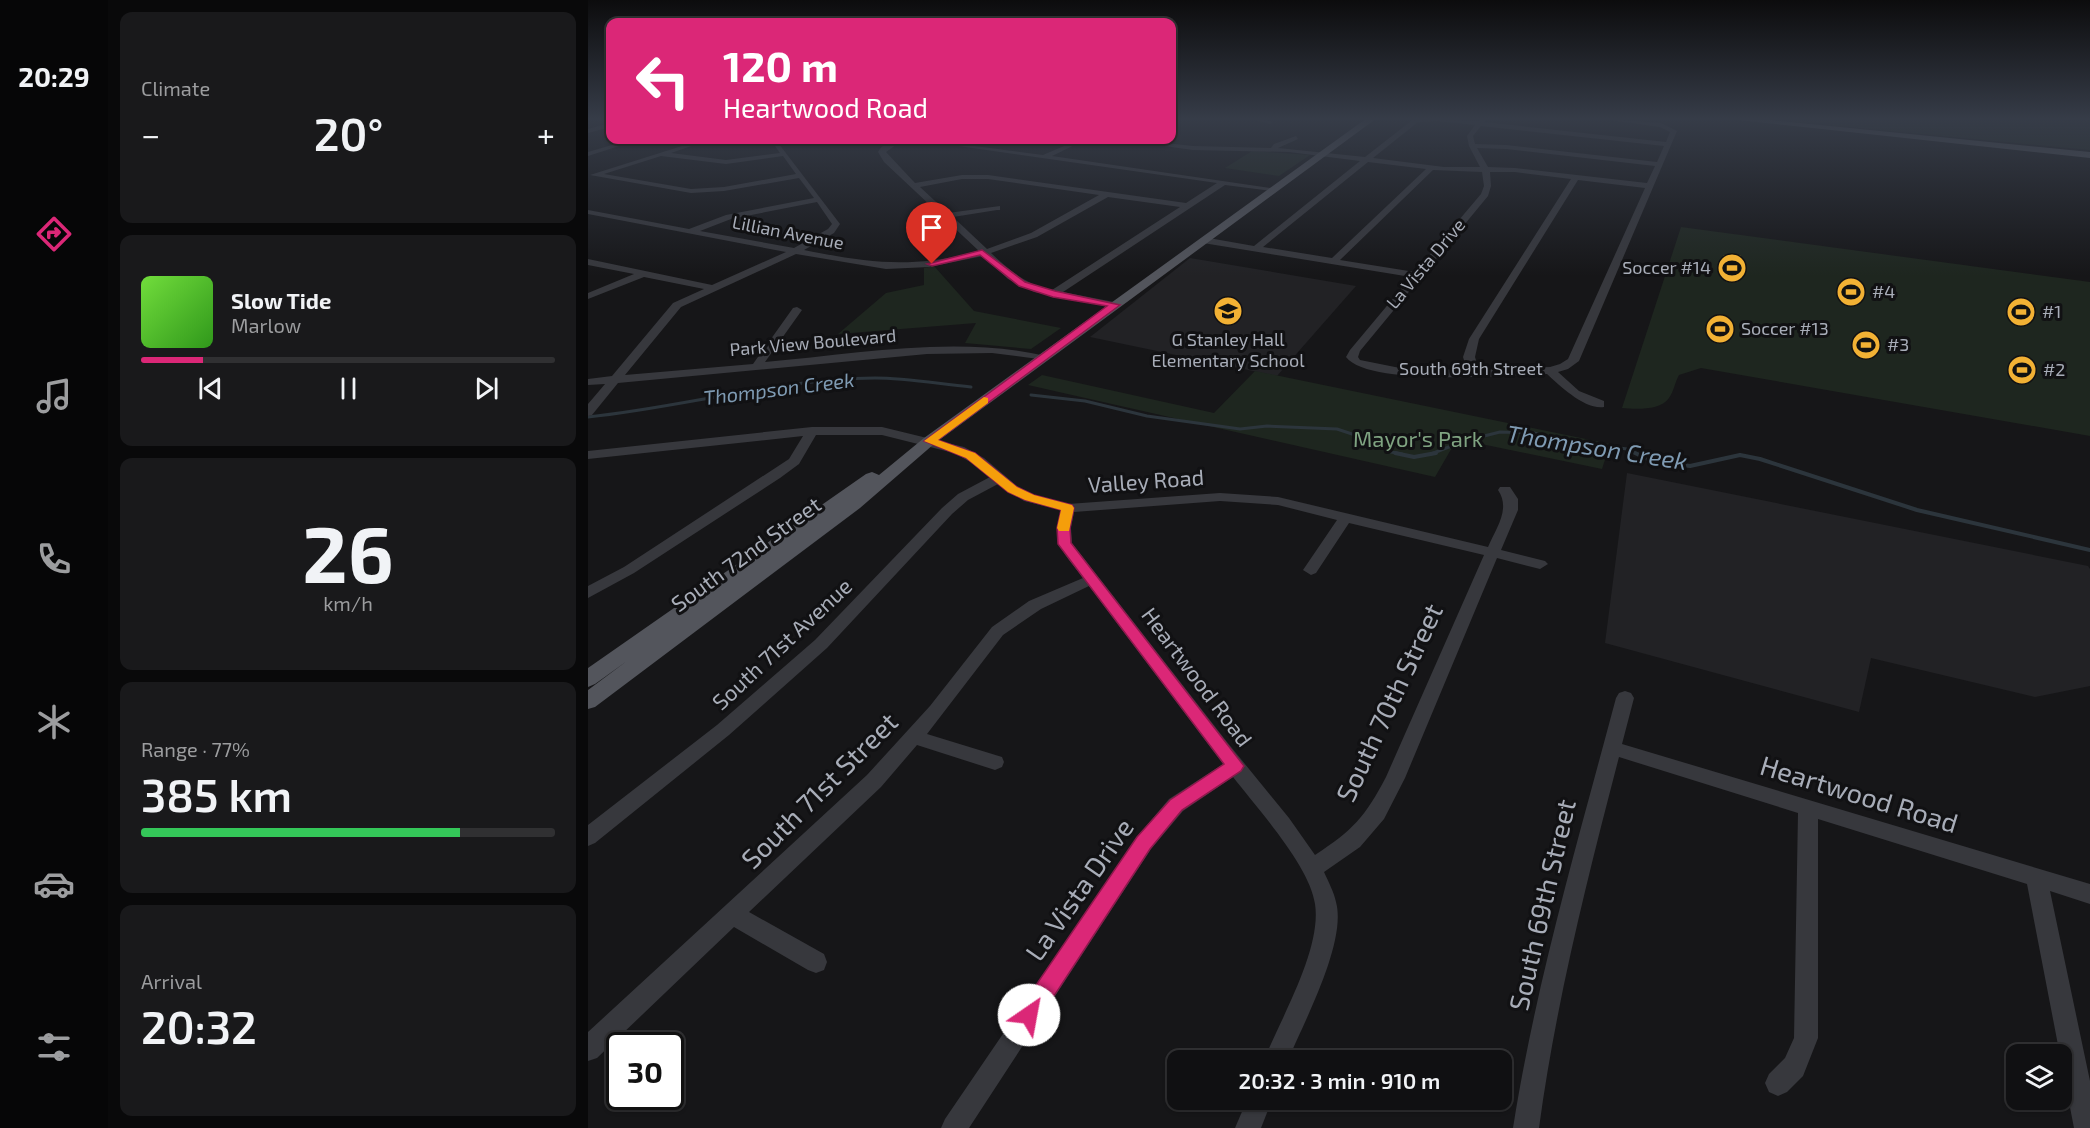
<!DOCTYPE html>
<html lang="en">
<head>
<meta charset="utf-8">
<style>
	body { margin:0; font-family:"Exo 2",sans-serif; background:#19191b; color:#f1f3f6; height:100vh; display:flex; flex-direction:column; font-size:22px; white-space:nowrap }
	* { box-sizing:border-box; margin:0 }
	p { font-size:20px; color:#9c9d9f }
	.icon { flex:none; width:33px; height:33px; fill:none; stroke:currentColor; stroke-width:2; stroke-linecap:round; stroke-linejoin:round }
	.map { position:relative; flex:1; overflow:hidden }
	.details { display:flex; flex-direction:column; gap:12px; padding:12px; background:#09090a; width:480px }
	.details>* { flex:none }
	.hud { position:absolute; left:18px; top:18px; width:570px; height:126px; border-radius:12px; box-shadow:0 2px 4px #0004,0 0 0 2px #303032; background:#db2777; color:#fff; overflow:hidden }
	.tools { position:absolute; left:1418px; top:1044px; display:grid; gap:12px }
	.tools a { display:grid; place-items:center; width:66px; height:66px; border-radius:12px; background:#101012; box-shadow:0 2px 4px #0004,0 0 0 2px #303032; font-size:30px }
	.speed { position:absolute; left:18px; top:1032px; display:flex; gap:12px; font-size:30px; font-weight:700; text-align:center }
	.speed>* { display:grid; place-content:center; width:78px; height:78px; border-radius:50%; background:#101012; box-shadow:0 2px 4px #0004,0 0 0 2px #303032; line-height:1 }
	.speed .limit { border:3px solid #111; border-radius:9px; background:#fff; color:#111 }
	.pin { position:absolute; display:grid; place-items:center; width:51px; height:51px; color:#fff; margin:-62px -26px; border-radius:50% 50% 50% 0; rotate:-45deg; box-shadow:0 0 6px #0007 }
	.pin .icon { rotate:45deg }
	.me { position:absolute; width:66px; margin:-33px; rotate:33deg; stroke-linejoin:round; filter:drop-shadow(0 0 4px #0008) }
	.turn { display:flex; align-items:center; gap:21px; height:126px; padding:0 18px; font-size:27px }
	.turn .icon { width:78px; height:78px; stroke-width:2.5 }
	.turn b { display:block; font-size:42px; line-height:51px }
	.big { font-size:45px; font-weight:600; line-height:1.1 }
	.details .card { flex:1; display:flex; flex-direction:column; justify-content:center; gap:9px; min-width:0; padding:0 21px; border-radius:12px; background:#19191b }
	.details .dial { align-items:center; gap:0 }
	.dial b { font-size:78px; line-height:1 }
	.song { display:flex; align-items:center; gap:18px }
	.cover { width:72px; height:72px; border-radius:9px; background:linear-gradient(135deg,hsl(100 70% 55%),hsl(110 70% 35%)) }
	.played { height:6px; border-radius:3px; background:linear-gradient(90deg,#db2777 15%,#303032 15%) }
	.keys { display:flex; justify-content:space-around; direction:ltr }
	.heat { display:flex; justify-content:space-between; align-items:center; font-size:33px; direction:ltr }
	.charge { height:9px; border-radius:4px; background:linear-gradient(90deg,#34c759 77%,#303032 0) }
	.trip { position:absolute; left:579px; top:1050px; width:345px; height:60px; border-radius:12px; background:#101012; box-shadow:0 2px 4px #0004,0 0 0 2px #303032; font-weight:600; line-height:60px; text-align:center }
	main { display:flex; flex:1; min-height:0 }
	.dock { display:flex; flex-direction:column; width:108px; justify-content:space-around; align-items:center; background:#060607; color:#9c9d9f }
	.dock .icon { width:42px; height:42px }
	.dock .selected { color:#db2777 }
	.dock b { font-size:27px; color:#f1f3f6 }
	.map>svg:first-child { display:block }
	.built { fill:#222225 }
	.green { fill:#1e261f }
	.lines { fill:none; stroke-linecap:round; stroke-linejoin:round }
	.stream-far2 { stroke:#2c353c; stroke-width:1.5 }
	.stream-far1 { stroke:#2c353c; stroke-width:3 }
	.stream { stroke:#2c353c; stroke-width:4 }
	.minor { fill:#37383d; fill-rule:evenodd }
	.major { fill:#53555c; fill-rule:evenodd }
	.route { fill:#db2777; stroke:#8e194d; stroke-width:1.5 }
	.slow { fill:#f59e0b }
	.labels { text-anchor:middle; stroke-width:6; stroke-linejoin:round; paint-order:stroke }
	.far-street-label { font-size:18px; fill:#a8adb8; stroke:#111113 }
	.far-poi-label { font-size:18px; fill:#a8adb8; stroke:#111113; text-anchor:start }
	.far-water-label { font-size:20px; font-style:italic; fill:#7f9bb3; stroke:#111113 }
	.park-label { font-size:22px; fill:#7fa381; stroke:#111113 }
	.street-label { font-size:22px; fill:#a8adb8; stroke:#111113 }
	.water-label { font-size:24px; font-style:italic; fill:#7f9bb3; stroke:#111113 }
	.near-street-label { font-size:27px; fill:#a8adb8; stroke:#111113 }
</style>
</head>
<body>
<main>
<nav class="dock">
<b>20:29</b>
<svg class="icon selected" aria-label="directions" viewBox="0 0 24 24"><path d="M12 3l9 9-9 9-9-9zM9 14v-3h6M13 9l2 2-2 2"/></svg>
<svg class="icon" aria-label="music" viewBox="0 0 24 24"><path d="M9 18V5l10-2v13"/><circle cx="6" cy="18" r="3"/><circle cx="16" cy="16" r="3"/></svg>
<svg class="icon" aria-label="phone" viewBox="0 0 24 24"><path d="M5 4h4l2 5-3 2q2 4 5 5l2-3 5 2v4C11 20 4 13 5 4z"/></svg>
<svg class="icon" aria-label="climate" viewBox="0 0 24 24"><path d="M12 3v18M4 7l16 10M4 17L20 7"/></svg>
<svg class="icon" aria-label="car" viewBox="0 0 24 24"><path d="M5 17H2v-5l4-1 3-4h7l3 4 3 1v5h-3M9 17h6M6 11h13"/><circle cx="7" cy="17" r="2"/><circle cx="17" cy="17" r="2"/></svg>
<svg class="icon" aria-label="filters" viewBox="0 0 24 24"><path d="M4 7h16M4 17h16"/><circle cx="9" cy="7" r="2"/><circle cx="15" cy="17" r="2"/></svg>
</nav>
<section class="details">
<div class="card"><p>Climate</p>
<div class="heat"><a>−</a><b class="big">20°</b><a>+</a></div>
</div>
<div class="card">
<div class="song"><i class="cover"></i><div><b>Slow Tide</b><p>Marlow</p></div></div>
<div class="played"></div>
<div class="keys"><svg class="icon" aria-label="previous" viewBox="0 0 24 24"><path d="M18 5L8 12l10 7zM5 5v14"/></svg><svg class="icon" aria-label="pause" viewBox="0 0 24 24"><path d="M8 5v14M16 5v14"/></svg><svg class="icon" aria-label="next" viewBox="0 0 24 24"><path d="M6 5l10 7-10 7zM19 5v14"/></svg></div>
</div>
<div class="card dial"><b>26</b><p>km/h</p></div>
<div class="card"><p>Range · 77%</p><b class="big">385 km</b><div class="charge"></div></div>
<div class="card"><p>Arrival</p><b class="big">20:32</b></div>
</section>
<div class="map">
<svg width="1502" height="1128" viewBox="0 0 1502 1128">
	<rect width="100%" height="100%" fill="#161618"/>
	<g class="built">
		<polygon points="602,258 768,286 689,376 502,337"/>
		<polygon points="1039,473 1500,566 1502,569 1502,686 1447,697 1283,658 1271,712 1017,643"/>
	</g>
	<g class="green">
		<polygon points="1167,118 1502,118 1502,150"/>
		<polygon points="664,151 722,155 691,176 637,168"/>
		<path d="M1093,227L1502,282V436L1113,368L1091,375C1087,382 1086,391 1081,398C1072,411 1047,409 1034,408Z"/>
		<polygon points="346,266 386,311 473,328 443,349 377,343 388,323 250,334 298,293 336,285 336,268"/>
		<polygon points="667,371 1022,444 1014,469 869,439 847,477 440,385 454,375 626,413"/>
	</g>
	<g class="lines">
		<polyline class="stream-far2" points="1494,118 1502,121"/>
		<g class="stream-far1">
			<polyline points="443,395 497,401 559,416 652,429 679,426 749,429 779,439 803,452 814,454"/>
			<path d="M0,417C96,407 190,379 287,378C318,378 351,384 383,387"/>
			<polyline points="843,454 876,441 912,432 946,433 972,440 1039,449 1050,454"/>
		</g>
		<g class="stream">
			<polyline points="807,453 826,457 848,453"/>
			<polyline points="1047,453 1064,461 1102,466 1152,455 1172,459 1329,510 1502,550"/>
		</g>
		<g class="minor">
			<polygon points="660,118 674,118 685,122 682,124"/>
			<path d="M827,118L890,121L892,118H899L896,122L1078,142L1082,132L1072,127L1007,118L1073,123L1089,131L991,361L980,369L970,372L991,391L1016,401V407C997,410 972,386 959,374C921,375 781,387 758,357L762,350L823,277L615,243L611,240L615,237L666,246L772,161L701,152L605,150L533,140H549L605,146L683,148L686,144L708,136L710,139L690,148L777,157ZM849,121L887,125L879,136L881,146L892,167H856L785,158L830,122ZM893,126L1076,146L1069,162L918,145L887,144L885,136ZM889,148L918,149L1067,166L1059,183L927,168L900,167ZM780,162L838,169L744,258L675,247ZM845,170L894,172L896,186L893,194L827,272L752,260ZM902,172H927L983,179L881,339L875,357L879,370L812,368L772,360L770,357L772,351L900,196L903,186ZM990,180L1057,188L980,359L972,364L962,367L891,370L887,357L891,339Z"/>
			<polygon points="22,123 22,127 0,133 0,129"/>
			<polygon points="41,140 50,140 0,156 0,152"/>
			<path d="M113,140H121L83,153L138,160L192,153L187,146L165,140L191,144L252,224L246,233L216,250C282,263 324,269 391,251L296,162L290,152C295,143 306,139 315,140L298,152L327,183L374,175H400L598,203L629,183L328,140H342L455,155L490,140H497L464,156L689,189L685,191L637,185L475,292L531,303V307L446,292L420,279L395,256L341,267L298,269L208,254L93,307L37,375L165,364L205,308L209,307L214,310L177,362C267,354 369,335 458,356V360L404,353L339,354L30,383L4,415L0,416V404L17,384L0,385V379L24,376L85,303L116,289L56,277L0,299V293L46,274L0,265V259L124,285L198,252L0,214V210L101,229L138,215L226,198L211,178L136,191L103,193L2,175ZM73,156L138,164L195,156L208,174L136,187L103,189L16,174ZM374,179H400L511,195L443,233L399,249L365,217L409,210H412V206L360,213L332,187ZM520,197L592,207L464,290C439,285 422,271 403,253L449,237ZM229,202L244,224L240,229L206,248L112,231L143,219Z"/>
			<path d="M224,427H294L376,447L396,458L429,486L446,495L480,504L632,493L690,497L900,547C908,528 923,509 910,490L912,487H922L930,499V510L913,550L957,561L960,564L952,569L909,558L817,778L796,819L772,847L736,872C740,881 746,892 748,902C759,942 716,1022 700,1060H676C693,1018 734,949 727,904C722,866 669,808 645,777L595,811L563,849L381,1128H353L357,1119L549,837L581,799L635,764L501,586L453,609L415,635L339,734L414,757L416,762L414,767L407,770L329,745L293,787L161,912L236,954L239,962L236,970L228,973L220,970L146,927L9,1058L0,1061V1032L279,775L342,706L404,627L441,601L495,578C474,550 465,547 473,510L436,501L410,484L380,500L364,514L239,648L141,735L7,843L0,846V825L129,725L227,640L354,508L370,494L402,477L386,464L366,453L294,435H228L211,464L192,478L46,573L0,598V586L36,567L201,459L215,436L0,459V451ZM632,501L690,505L749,520L715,570L723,575L728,573L761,523L896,555L798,777C777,817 765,830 727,855L701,818L639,742L484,543L483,528L486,512Z"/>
			<path d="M1037,691L1043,693L1046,698L1034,744L1502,884V904L1462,891L1502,1081V1128H1486L1439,884L1230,819V1038L1215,1076L1199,1092L1190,1096L1181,1092L1177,1083L1181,1074L1197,1058L1206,1038L1210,813L1031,757C999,880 968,1002 951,1128H925C948,982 990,841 1028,698L1031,693Z"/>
			<polygon points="659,1100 684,1100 673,1128 647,1128"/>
		</g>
		<g class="major">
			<polygon points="779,118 789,118 346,444 272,508 7,707 0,709 0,690 39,661 7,684 0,687 0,668 278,474 284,472 291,475 336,438"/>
			<polygon points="1131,118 1162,118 1502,152 1502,158"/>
		</g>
	</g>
	<linearGradient id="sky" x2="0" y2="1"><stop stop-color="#0c0c0d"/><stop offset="0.43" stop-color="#363c48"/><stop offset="1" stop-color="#363c48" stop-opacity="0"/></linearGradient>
	<rect width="1502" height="276" fill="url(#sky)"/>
	<polygon class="route" points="394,250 437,282 467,291 532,305 350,440 387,453 429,487 446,495 484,505 486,508 482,528 483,543 656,766 653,771 594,810 562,849 449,1022 441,1025 433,1022 430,1015 433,1007 549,837 582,800 636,764 470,544 469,528 473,510 437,500 420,492 378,458 336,441 519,306 465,297 431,286 392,255 344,266 339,264"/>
	<polygon class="slow" points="396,397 400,398 400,403 350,440 387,453 429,487 446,495 484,505 486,508 481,531 471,531 469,528 473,510 437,500 420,492 378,458 336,441"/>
	<defs>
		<g id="stadium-disc" transform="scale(1.5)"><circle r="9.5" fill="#f2b134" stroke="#111113"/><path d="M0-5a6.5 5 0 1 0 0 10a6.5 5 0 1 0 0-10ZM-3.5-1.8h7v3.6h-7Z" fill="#111"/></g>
		<g id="school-disc" transform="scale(1.5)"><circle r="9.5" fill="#f2b134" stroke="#111113"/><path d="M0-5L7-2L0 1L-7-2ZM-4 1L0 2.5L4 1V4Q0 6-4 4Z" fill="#111"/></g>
	</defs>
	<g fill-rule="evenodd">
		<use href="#stadium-disc" x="1144" y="268"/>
		<use href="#stadium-disc" x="1263" y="292"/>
		<use href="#school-disc" x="640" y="311"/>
		<use href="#stadium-disc" x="1433" y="312"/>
		<use href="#stadium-disc" x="1132" y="329"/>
		<use href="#stadium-disc" x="1278" y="345"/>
		<use href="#stadium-disc" x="1434" y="370"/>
	</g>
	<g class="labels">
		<g class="far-street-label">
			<text transform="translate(200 233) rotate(11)" y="6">Lillian Avenue</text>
			<text transform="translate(838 264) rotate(-50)" y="6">La Vista Drive</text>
			<text transform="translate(225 343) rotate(-5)" y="6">Park View Boulevard</text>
			<text x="883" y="375">South 69th Street</text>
		</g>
		<g class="far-poi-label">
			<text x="1123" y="274" text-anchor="end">Soccer #14</text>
			<text x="1284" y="298">#4</text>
			<text x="1454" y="318">#1</text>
			<text x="1153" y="335">Soccer #13</text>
			<text x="640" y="346" text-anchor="middle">G Stanley Hall<tspan x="640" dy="21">Elementary School</tspan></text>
			<text x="1299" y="351">#3</text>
			<text x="1455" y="376">#2</text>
		</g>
		<g class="far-water-label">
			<text transform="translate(191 389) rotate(-7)" y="7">Thompson Creek</text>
		</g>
		<g class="park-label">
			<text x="830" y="447">Mayor's Park</text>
		</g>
		<g class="street-label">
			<text transform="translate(558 481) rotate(-4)" y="8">Valley Road</text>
			<text transform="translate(158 554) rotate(-36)" y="8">South 72nd Street</text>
			<text transform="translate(194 644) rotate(-43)" y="8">South 71st Avenue</text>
			<text transform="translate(609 677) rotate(53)" y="8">Heartwood Road</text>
		</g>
		<g class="water-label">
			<text transform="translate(1009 448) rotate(9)" y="8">Thompson Creek</text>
		</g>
		<g class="near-street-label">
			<text transform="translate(802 703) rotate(-65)" y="9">South 70th Street</text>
			<text transform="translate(232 791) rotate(-45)" y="9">South 71st Street</text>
			<text transform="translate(1271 795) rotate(17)" y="9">Heartwood Road</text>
			<text transform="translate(492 890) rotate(-55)" y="9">La Vista Drive</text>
			<text transform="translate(955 905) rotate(-77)" y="9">South 69th Street</text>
		</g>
	</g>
</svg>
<div class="tools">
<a><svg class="icon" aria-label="layers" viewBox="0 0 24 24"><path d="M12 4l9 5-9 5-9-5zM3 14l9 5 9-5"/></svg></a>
</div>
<div class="speed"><div class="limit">30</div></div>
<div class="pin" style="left:344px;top:264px;background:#d93025"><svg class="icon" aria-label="arrive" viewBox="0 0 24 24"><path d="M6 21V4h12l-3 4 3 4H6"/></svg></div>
<svg class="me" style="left:441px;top:1015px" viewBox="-20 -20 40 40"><circle r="19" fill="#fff"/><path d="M0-13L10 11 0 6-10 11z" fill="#db2777"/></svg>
<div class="trip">20:32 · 3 min · 910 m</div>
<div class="hud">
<div class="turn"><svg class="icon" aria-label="left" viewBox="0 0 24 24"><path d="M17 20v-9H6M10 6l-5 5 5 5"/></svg><div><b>120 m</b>Heartwood Road</div></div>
</div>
</div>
</main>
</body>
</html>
